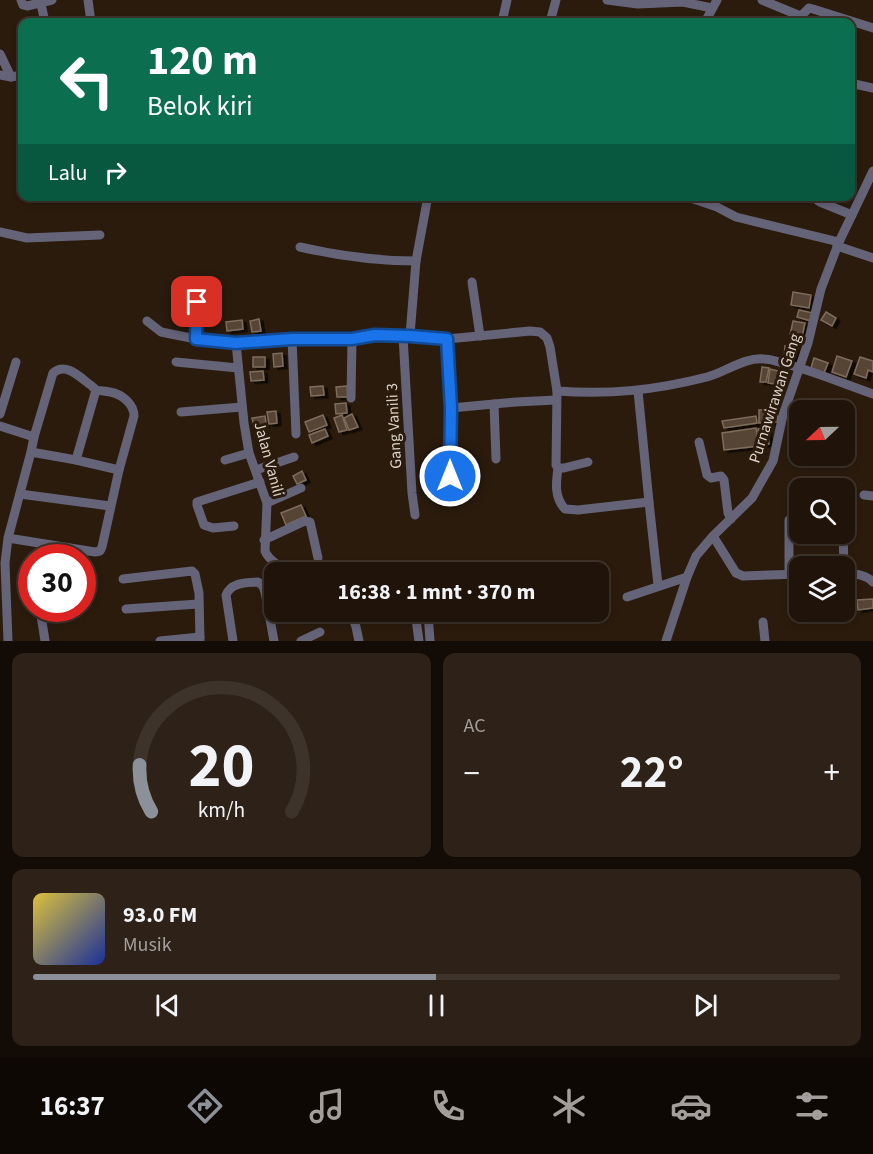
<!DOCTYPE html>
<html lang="id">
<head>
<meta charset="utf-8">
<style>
	body { margin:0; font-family:"Source Sans 3",sans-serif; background:#2d2118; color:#f1f3f6; height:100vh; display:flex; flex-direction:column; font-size:22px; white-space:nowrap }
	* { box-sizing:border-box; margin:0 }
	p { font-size:20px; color:#a29e9c }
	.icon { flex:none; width:33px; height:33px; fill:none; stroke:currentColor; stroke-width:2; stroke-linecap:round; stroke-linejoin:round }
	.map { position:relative; height:641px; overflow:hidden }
	.sheet { display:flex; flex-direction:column; gap:12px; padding:12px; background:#120b06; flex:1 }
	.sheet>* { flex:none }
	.hud { position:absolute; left:18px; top:18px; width:837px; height:183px; border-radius:12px; box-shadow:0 3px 9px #0003,0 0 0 2px #3d332b; background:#0b6e4f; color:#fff; overflow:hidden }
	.needle { width:39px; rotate:248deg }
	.fabs { position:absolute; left:789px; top:400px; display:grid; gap:12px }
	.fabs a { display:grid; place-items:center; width:66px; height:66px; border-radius:12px; background:#20140a; box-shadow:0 3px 9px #0003,0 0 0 2px #3d332b; font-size:30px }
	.speed { position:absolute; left:18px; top:544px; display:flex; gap:12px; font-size:30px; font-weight:700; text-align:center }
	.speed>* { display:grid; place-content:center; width:78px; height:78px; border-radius:50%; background:#20140a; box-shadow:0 3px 9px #0003,0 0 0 2px #3d332b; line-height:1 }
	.speed .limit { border:9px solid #d22; background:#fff; color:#111 }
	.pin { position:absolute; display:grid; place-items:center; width:51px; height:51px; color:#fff; margin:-26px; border-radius:12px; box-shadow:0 3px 9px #0006 }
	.me { position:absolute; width:66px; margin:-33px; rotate:0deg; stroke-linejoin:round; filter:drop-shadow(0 0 4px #0008) }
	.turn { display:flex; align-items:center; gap:21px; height:126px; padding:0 30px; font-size:27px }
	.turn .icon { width:78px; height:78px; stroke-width:2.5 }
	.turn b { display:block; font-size:42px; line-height:51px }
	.then { display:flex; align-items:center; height:57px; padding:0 30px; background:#0003; gap:12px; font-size:22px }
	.big { font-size:45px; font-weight:700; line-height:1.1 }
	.sheet .widget { flex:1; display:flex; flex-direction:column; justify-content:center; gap:9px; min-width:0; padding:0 21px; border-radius:12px; background:#2d2118 }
	.sheet .dial { align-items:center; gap:0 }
	.dial svg { height:156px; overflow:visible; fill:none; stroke:#3d332b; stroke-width:7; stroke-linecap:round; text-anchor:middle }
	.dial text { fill:#f1f3f6; stroke:none }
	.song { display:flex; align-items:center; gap:18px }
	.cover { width:72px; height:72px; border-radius:9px; background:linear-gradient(135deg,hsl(50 70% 55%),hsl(230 70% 35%)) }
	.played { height:6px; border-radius:3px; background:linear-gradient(90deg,#8c9099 50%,#3d332b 50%) }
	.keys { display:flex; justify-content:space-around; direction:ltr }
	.heat { display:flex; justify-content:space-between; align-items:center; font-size:33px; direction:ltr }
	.sheet .tiles { flex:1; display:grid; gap:12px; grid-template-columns:1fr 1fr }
	.widget:last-child { grid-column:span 2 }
	.trip { position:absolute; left:264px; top:562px; width:345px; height:60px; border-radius:12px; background:#20140a; box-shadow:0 3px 9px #0003,0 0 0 2px #3d332b; font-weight:700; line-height:60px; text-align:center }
	.dock { display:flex; height:96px; justify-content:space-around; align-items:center; background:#0d0804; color:#a29e9c }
	.dock .icon { width:42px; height:42px }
	.dock .current { color:#8c9099 }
	.dock b { font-size:27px; color:#f1f3f6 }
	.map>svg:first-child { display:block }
	.building { fill:#564535; stroke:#7e6c5c; stroke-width:1.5; filter:url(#shadow) }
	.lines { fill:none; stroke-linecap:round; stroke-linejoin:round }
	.minor { stroke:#656378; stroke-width:9 }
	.route-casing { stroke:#114b97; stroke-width:15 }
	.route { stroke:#1a73e8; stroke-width:10 }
	.labels { text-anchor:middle; stroke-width:6; stroke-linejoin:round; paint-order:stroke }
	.street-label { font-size:16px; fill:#dcd2c9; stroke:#2a1b0d }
</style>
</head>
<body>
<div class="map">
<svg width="873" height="641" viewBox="0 0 873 641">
	<defs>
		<filter id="shadow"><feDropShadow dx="4" dy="2.5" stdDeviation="0" flood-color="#0009"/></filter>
	</defs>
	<rect width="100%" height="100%" fill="#2a1b0d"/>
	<g class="building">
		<polygon points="793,292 811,295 809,308 791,305"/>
		<polygon points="799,310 813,313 811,321 797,317"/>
		<polygon points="826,312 836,318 832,326 821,320"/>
		<polygon points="259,319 261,331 252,332 250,321"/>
		<polygon points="242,320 243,329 227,331 226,322"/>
		<polygon points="793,321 805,323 802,337 790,335"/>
		<polygon points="785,346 795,348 794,359 784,358"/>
		<polygon points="282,353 283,366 274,367 273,354"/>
		<polygon points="837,356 852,361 846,377 832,372"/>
		<rect x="253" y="357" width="12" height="10"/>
		<polygon points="860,357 873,361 873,372 868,370 866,378 854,374"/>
		<polygon points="814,358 828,363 824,373 811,368"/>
		<polygon points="762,367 769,368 766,382 760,382"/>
		<polygon points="770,369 782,372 780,385 768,383"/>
		<polygon points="263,371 264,380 251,381 250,372"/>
		<polygon points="323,386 324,395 311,396 310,387"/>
		<polygon points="347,386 348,397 337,397 336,387"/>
		<polygon points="346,403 347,413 336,414 335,404"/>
		<polygon points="777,409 778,422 759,423 759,410"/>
		<polygon points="276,411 277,423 269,424 267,412"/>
		<polygon points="352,414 358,427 349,430 344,418"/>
		<polygon points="323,415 327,425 309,432 305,422"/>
		<polygon points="342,415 347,430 339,432 334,418"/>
		<polygon points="265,416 266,424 254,426 252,418"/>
		<polygon points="756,416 757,423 724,428 722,421"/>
		<polygon points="756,428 759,446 724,450 722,433"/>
		<polygon points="767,428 769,444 760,445 758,429"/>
		<polygon points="325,429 328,436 312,443 309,435"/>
		<polygon points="302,471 306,480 297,484 293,476"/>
		<polygon points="301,505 306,516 286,525 281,513"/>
		<polygon points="873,599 873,608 858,610 857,600"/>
	</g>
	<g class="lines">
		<g class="minor">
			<polyline points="21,0 23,5 27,6 52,0"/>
			<polyline points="88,0 91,22"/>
			<polyline points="607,0 638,4 683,2 712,8"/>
			<polyline points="762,0 798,15 801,16 809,8 813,9 873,28"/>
			<polyline points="41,4 45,22"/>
			<polyline points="502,22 507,0"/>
			<polyline points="550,22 556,0"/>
			<polyline points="705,22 717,0"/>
			<polyline points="0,54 11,77"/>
			<polyline points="0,75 11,77 22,75"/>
			<polyline points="850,83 873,88"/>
			<polyline points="685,196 717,207 736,217 839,242"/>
			<polyline points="816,196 817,200 820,202 852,215"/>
			<polyline points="0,232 27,238 100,235"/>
			<polyline points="837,246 873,258"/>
			<path d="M300,247C339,256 376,261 416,261"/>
			<polyline points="472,282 480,336"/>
			<polyline points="147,321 161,332 196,339 236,343 292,339 352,339 374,335 410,335 447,339 530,331 540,332 547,338 550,347 557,391 556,465 558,468 564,468 588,462"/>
			<polyline points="410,335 416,261 428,196"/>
			<polyline points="403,336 412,493 415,515"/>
			<polyline points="196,339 197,302"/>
			<polyline points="292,339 296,434"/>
			<polyline points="447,339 451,408 450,476"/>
			<path d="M236,343L244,423L249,453L267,503L265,551C269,562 280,564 286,573"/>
			<polyline points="176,362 238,368"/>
			<path d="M557,391C610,395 656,390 707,377C726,372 744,357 764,359C771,359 779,362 786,364C816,372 844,384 873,394"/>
			<polyline points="638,391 649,502 658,585"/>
			<polyline points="351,398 352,339"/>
			<polyline points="494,404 496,459"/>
			<polyline points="451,408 516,402 556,400"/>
			<polyline points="181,412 242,407"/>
			<polyline points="0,414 16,362"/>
			<polyline points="0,426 34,437"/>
			<polyline points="699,442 707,475 711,478 721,476 724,480 728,513 731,519"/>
			<polyline points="31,452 76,460 119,470"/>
			<polyline points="76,460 96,390"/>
			<polyline points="225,460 249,453"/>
			<path d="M558,468C556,483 554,497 565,509L578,510L649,502"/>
			<polyline points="256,470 294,457"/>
			<polyline points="20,494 110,506"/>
			<polyline points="864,495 873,496"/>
			<polyline points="267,503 301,488"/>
			<polyline points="789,520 789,574"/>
			<polyline points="234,526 213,528 204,525 197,505 197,502 260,482"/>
			<polyline points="843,534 844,567"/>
			<polyline points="713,536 736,573 743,576 800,574"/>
			<path d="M8,538L95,552L100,551L102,547L119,470L134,416C134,404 122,394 110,392C106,391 100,391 96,390C95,389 90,384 89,384C79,376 65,362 53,373L34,437L31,452L8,538L5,563L8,641"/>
			<polyline points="264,540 305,521 310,522 318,558"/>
			<path d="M431,573C434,565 445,564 453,566"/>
			<path d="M844,573C855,574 865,574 873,582"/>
			<polyline points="123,579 192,571 195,574 199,593 200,641"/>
			<polyline points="627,597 687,577"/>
			<polyline points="40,609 45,641"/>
			<polyline points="126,609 198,604"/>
			<path d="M294,612C301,617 312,613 321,612"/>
			<polyline points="351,612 356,627 359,641"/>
			<polyline points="415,612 419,641"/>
			<polyline points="428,612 430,641"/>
			<polyline points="763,622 765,641"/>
			<polyline points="160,641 200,637"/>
			<path d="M233,641L226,595C231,582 246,583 258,582L263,586L265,592L274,641"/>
			<polyline points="301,641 320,632"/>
			<polyline points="666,641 687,577 696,556 713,536 752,498 773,461 783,415 808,343 821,289 839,242 873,171"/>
		</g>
	</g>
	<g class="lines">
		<g class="route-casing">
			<polyline id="route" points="197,302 196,339 236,343 292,339 352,339 375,335 410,336 447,339 451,408 450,476"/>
		</g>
		<use href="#route" class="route"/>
	</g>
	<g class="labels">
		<g class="street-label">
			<text transform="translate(774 398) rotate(-72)" y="6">Purnawirawan Gang</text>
			<text transform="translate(393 426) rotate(-93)" y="6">Gang Vanili 3</text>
			<text transform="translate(270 459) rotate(75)" y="6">Jalan Vanili</text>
		</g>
	</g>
</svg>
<div class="fabs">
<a><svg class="needle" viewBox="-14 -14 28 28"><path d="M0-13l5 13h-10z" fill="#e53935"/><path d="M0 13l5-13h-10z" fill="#a29e9c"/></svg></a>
<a><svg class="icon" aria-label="search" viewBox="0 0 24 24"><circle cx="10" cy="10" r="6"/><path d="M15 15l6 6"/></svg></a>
<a><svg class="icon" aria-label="layers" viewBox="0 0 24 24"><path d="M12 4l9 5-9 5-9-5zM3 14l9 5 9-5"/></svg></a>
</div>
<div class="speed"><div class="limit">30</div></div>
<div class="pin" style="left:197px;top:302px;background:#d93025"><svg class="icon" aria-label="arrive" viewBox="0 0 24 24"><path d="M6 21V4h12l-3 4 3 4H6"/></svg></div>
<svg class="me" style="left:450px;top:476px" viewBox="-20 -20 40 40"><circle r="17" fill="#1a73e8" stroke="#fff" stroke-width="3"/><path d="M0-11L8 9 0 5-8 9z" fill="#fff"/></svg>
<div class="trip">16:38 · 1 mnt · 370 m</div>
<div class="hud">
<div class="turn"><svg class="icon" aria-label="left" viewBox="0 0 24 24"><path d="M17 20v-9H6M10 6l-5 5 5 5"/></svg><div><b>120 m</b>Belok kiri</div></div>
<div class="then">Lalu<svg class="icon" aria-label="right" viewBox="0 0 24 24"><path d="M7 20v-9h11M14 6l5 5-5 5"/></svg></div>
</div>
</div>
<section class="sheet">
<div class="tiles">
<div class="widget dial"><svg viewBox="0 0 100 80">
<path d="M14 69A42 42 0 1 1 86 69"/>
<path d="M14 69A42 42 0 0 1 8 45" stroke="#8c9099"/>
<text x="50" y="56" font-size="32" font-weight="700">20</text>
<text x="50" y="72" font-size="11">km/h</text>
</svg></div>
<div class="widget"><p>AC</p>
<div class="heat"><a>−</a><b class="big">22°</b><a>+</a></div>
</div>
<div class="widget">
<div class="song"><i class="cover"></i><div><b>93.0 FM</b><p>Musik</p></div></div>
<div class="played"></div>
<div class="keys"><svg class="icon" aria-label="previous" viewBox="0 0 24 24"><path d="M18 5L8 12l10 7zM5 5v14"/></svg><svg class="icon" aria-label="pause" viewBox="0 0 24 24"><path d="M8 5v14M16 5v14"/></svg><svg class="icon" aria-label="next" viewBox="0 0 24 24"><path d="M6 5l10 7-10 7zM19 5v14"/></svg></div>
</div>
</div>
</section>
<nav class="dock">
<b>16:37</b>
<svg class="icon current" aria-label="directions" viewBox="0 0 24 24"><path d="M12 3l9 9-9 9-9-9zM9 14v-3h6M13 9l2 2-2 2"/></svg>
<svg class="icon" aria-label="music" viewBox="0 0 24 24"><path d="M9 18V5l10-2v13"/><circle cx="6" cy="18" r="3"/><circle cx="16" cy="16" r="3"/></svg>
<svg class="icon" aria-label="phone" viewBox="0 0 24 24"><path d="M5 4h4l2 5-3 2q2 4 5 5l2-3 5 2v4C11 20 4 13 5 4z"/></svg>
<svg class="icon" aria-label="climate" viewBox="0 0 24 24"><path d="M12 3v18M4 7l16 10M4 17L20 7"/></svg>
<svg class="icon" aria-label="car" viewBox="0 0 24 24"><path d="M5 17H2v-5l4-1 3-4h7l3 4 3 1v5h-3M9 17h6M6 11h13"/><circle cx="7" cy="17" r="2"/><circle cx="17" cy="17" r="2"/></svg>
<svg class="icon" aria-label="filters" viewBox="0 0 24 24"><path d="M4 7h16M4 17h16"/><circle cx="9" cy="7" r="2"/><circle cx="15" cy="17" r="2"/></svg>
</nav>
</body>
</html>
